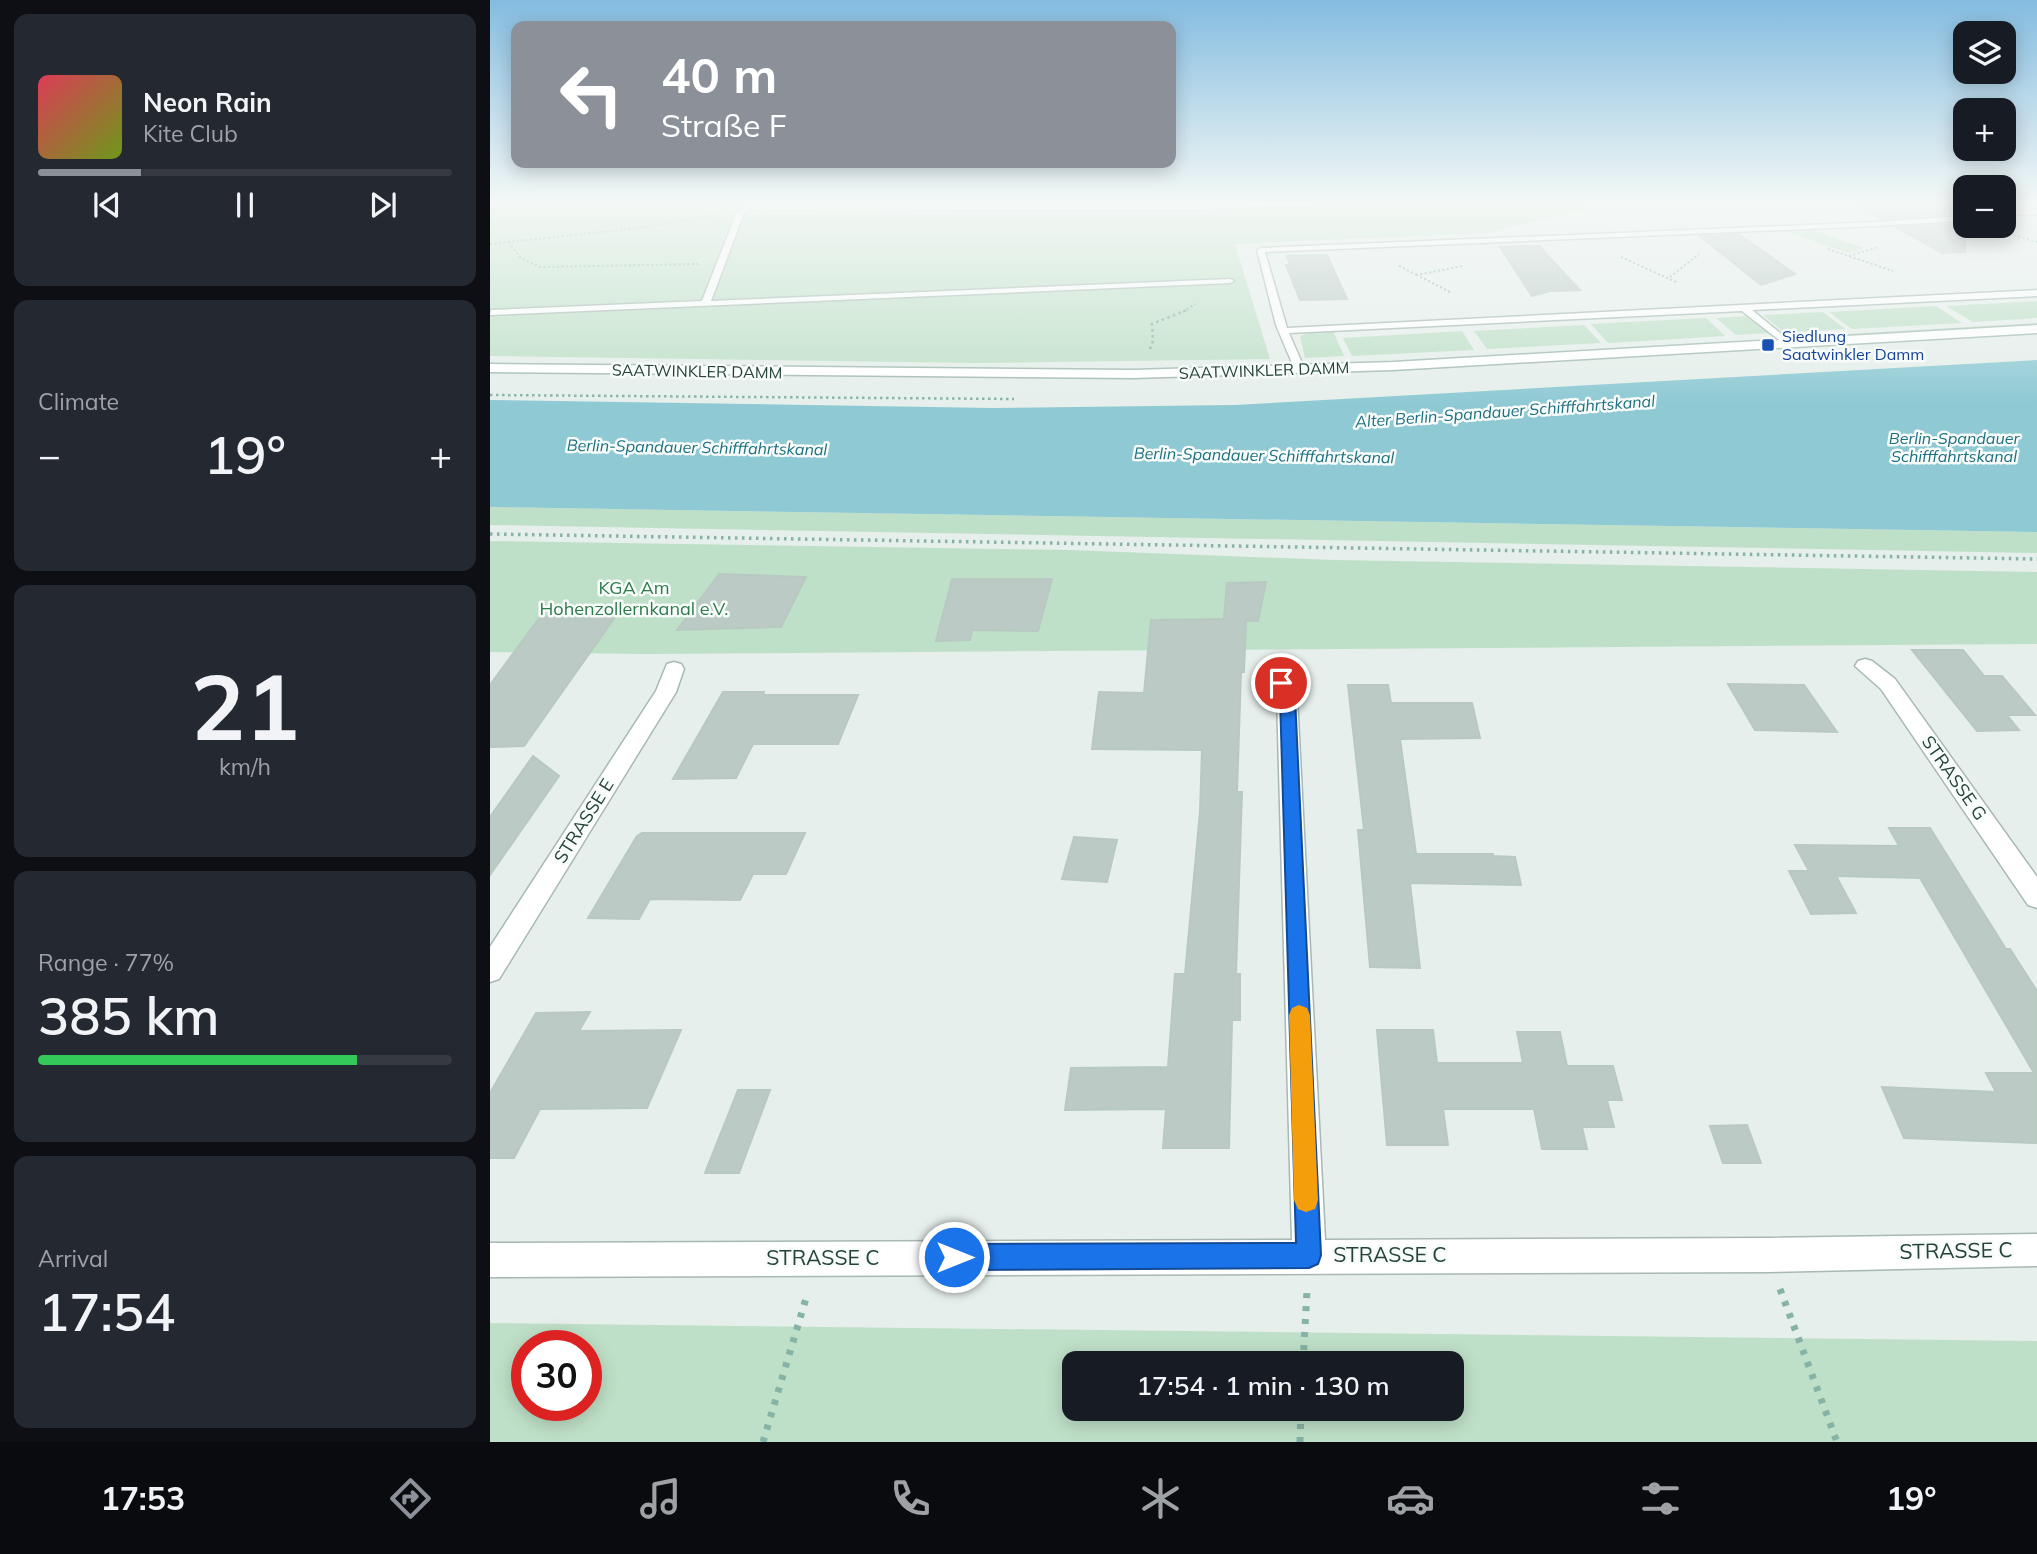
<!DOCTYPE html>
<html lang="en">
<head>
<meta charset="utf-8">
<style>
	body { margin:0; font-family:Mulish,sans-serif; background:#242831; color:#f1f3f6; height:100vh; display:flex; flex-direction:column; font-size:26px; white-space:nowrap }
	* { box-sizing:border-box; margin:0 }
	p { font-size:23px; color:#9ea1a6 }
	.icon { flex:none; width:38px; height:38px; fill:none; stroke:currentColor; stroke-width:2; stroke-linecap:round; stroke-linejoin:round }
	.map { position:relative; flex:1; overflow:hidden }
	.side { display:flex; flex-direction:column; gap:14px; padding:14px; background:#0d0f14; width:490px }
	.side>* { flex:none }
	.top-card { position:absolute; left:21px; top:21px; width:665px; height:147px; border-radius:14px; box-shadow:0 4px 18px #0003; background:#8c9099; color:#fff; overflow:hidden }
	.buttons { position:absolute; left:1463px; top:21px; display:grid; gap:14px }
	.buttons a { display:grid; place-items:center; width:63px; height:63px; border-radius:14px; background:#171b24; box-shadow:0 4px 18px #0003; font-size:35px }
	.speed { position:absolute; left:21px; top:1330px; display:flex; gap:14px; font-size:35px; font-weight:700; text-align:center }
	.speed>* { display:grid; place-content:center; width:91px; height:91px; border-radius:50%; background:#171b24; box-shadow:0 4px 18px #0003; line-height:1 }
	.speed .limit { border:10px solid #d22; background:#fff; color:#111 }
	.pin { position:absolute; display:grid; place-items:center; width:60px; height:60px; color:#fff; margin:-30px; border:4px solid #fff; border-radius:50%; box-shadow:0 2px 7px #0007 }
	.me { position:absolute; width:77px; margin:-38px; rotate:90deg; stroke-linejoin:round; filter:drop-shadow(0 0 5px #0008) }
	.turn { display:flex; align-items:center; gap:24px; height:147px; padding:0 35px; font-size:32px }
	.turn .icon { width:91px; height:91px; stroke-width:2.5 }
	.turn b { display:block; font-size:49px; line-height:60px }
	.big { font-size:52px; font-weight:600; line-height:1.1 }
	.side .widget { flex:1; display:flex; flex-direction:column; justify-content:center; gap:10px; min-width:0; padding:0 24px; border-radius:14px; background:#242831 }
	.side .dial { align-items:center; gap:0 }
	.dial b { font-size:91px; line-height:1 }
	.song { display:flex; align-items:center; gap:21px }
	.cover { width:84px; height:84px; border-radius:10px; background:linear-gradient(135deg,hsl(350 70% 55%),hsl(80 70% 35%)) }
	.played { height:7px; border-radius:4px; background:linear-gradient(90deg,#8c9099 25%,#363941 25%) }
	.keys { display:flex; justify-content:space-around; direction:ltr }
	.heat { display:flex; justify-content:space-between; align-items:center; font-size:38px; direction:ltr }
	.charge { height:10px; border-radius:5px; background:linear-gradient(90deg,#34c759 77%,#363941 0) }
	.trip { position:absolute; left:572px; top:1351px; width:402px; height:70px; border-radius:14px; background:#171b24; box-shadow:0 4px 18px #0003; font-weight:600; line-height:70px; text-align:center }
	.menu { display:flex; height:112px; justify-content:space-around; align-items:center; background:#090b0e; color:#9ea1a6 }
	.menu .icon { width:49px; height:49px }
	.menu .on { color:#8c9099 }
	.menu b { font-size:32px; color:#f1f3f6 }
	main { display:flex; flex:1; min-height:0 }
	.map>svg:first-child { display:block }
	.green { fill:#bfe0c8; fill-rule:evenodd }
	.water { fill:#8ec9d4 }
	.building { fill:#bbcac4; stroke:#b8c9c2; stroke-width:2 }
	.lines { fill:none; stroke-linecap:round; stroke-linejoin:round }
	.lane-casing { stroke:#a8b8b2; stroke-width:3 }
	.street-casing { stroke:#a8b8b2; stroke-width:3 }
	.secondary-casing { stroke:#a4bbb3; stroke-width:3 }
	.path-far3 { stroke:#86b3a5; stroke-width:2; stroke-dasharray:2 2.5; stroke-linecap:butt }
	.path-far2 { stroke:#86b3a5; stroke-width:2.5; stroke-dasharray:2.5 3.5; stroke-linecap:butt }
	.path-far1 { stroke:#86b3a5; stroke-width:3.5; stroke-dasharray:2.5 4.5; stroke-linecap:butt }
	.path { stroke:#86b3a5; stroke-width:7; stroke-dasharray:5 8; stroke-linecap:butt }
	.lane { fill:#fff; fill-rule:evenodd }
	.street { fill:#fff; fill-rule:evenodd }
	.secondary { fill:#fff; fill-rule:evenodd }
	.route { fill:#1a73e8; stroke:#114b97; stroke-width:2 }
	.slow { fill:#f59e0b }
	.transit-dot { fill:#1a4fb4; stroke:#f7fbf9; stroke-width:2.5 }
	.labels { text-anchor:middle; stroke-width:5; stroke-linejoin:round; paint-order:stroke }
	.far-transit-label { font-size:16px; fill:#164399; stroke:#f7fbf9; text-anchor:start }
	.far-street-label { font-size:16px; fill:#24423a; stroke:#f7fbf9 }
	.far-water-label { font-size:16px; font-style:italic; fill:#1c6f80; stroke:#f7fbf9 }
	.park-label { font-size:18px; fill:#2d7a4b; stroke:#f7fbf9 }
	.street-label { font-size:18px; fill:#24423a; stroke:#f7fbf9 }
	.near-street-label { font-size:21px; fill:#24423a; stroke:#f7fbf9 }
</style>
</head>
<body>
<main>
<section class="side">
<div class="widget">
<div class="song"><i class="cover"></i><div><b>Neon Rain</b><p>Kite Club</p></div></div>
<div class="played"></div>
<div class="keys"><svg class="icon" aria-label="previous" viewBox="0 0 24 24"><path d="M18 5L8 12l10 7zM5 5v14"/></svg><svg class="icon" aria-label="pause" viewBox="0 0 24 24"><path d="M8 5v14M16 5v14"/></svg><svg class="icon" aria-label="next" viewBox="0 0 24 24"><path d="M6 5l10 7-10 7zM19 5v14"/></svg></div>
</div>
<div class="widget"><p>Climate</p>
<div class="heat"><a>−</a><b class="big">19°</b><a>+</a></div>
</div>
<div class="widget dial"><b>21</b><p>km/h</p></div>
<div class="widget"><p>Range · 77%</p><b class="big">385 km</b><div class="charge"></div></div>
<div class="widget"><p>Arrival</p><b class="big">17:54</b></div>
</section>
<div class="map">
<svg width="1547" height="1442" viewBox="0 0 1547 1442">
	<rect width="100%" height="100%" fill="#e6efeb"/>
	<g class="green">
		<polygon points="0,203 1089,203 1098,209 995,233 745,244 780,359 486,363 0,356"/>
		<polygon points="1319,229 1374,248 1358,253 1292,230"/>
		<polygon points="1547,301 1547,318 1483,322 1456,306"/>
		<polygon points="1446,306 1472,323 1362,329 1339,312"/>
		<polygon points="1333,312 1355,329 1295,333 1273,315"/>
		<polygon points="1258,316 1279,333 1246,335 1226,318"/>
		<polygon points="1216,318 1235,336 1118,343 1101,324"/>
		<polygon points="1547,323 1547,325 1307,339 1302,337"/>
		<polygon points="1094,325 1111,343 997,349 984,331"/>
		<polygon points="843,331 854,356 815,358 810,336 821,332"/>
		<polygon points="972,331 984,350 862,356 853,338"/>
		<polygon points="0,507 1547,532 1547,553 0,525"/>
		<polygon points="0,541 579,550 845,560 1547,572 1547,644 156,654 0,652"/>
		<path d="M0,1323L1547,1341V1442H0ZM37,1346H96V1405H37ZM584,1363H962V1409H584Z"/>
	</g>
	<polygon class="water" points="1547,360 1547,532 0,507 0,400 502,408 745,405"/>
	<g class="building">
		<polygon points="1363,203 1475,203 1475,210 1466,210 1462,214 1391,219"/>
		<polygon points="1475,220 1475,252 1452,253 1406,227 1466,224"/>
		<polygon points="1249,234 1305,274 1271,285 1210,236"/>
		<polygon points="1049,246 1090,290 1060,291 1042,296 1010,247"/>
		<polygon points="837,255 857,299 810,300 796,265 800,265 797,256"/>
		<polygon points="229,574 316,577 291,627 187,630"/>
		<polygon points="462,579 562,579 548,631 482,630 480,640 446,641"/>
		<polygon points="776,582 768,621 756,621 754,672 751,672 747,792 752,792 746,974 750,974 750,1020 742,1020 739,1148 673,1148 676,1109 575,1110 581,1068 678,1067 685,974 695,974 710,811 712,750 602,749 609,692 654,693 661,620 734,619 737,583"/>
		<polygon points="128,613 34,746 0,747 0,685 50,617"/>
		<polygon points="1422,650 1473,650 1494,676 1512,676 1545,715 1517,715 1529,730 1487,731"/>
		<polygon points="1238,684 1314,685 1347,732 1265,730"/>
		<polygon points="858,685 898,685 901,703 982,703 990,738 910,739 926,854 1003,854 1003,856 1025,857 1031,885 920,883 930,968 880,967 868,830 874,830"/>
		<polygon points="233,692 274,692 273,695 368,695 348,744 263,744 246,778 183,779"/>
		<polygon points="43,756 69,776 0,875 0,817"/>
		<polygon points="1399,828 1440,828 1516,949 1520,949 1547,991 1547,1143 1414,1138 1392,1087 1506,1092 1496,1073 1544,1073 1430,878 1346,876 1366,913 1321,914 1299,871 1319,871 1305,845 1409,846"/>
		<polygon points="152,833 315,833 296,874 263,874 250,900 160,899 149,919 98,918 147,836"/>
		<polygon points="584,837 627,840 617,882 572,879"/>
		<polygon points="100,1012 89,1031 191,1030 157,1108 50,1109 24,1158 0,1158 0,1093 46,1013"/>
		<polygon points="887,1030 943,1030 947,1063 1033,1063 1027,1032 1070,1032 1077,1066 1123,1066 1132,1100 1117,1100 1124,1127 1092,1127 1097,1149 1052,1149 1044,1109 953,1109 958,1145 897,1145"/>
		<polygon points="248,1090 280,1090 249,1173 215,1173"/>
		<polygon points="1257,1125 1271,1163 1233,1163 1220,1126"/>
	</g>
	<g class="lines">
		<g class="lane-casing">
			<g id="lane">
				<polygon points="783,203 869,203 696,210 261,209 254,213 221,301 740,279 744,281 740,283 0,315 1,310 212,301 247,212 259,205 696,206"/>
				<polygon points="1547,210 1547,214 1514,215 1514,211"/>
				<polygon points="1466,213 1475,213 1475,217 1466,221 1386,226 775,252 797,328 1547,290 1547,296 1262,310 1301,342 1301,346 1298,347 1252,311 799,333 815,370 810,373 805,370 786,325 767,250 771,248 1386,222 1464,217"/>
			</g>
		</g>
		<g class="street-casing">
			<g id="street">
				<polygon points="587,203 582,207 577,204 577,203"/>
				<polygon points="1375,659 1382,661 1405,679 1547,877 1547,908 1538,905 1391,689 1365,666 1368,661"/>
				<polygon points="184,662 191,664 194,669 186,692 9,979 0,982 0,947 166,691 177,664"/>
				<polygon points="785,662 792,664 807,697 835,1240 1278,1238 1547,1234 1547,1266 1278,1272 0,1277 0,1243 802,1240 787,697 775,669 778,664"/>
			</g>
		</g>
		<g class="secondary-casing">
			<polygon id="secondary" points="1547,325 1547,333 903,370 643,378 0,372 0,364 643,370 903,362"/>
		</g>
		<g class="path-far3">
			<polyline points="1098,203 1104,214"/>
			<polyline points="1524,235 1547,242"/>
			<polyline points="18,242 31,258 50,267 208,264"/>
			<polyline points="0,244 148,228 225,215"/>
			<polyline points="1338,249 1403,271"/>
			<polyline points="1359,256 1388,247"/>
			<polyline points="1131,257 1186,282"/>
			<polyline points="909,266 927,275"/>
			<polyline points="1180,277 1209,254"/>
			<polyline points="960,292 927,275 972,266"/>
			<polyline points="693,312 705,304"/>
		</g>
		<g class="path-far2">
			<polyline points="660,349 663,341 662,324 697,310"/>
			<polyline points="0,395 524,399"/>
		</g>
		<polyline class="path-far1" points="0,534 1547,559"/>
		<g class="path">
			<polyline points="1290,1289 1347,1442"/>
			<polyline points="813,1363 817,1291"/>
			<polyline points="273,1442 317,1295"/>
			<polyline points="810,1442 811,1409"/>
		</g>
		<use href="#lane" class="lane"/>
		<use href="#street" class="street"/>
		<use href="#secondary" class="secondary"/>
	</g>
	<linearGradient id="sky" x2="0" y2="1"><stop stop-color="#84bce0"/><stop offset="0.5" stop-color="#f4f8f6"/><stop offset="1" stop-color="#f4f8f6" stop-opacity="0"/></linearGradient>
	<rect width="1547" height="405" fill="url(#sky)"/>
	<polygon class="route" points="791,678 797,679 805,697 831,1255 828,1264 819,1268 464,1270 455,1266 452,1257 455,1248 464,1244 806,1243 790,697 784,683"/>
	<polygon class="slow" points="809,1005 817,1008 820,1015 828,1200 825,1209 816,1212 808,1209 804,1200 799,1015 802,1008"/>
	<rect class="transit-dot" x="1271" y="338" width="14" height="14" rx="3.5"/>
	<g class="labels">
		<g class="far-transit-label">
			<text x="1292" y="342">Siedlung<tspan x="1292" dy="18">Saatwinkler Damm</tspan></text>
		</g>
		<g class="far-street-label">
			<text transform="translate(774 370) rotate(-2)" y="6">SAATWINKLER DAMM</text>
			<text transform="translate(207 371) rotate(1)" y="6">SAATWINKLER DAMM</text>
		</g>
		<g class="far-water-label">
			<text transform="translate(1015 411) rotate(-4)" y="6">Alter Berlin-Spandauer Schifffahrtskanal</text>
			<text x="1464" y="444">Berlin-Spandauer<tspan x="1464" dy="18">Schifffahrtskanal</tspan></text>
			<text transform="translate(207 447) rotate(1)" y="6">Berlin-Spandauer Schifffahrtskanal</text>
			<text transform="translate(774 455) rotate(1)" y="6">Berlin-Spandauer Schifffahrtskanal</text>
		</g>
		<g class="park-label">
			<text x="144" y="594">KGA Am<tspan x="144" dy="21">Hohenzollernkanal e.V.</tspan></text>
		</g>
		<g class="street-label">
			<text transform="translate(1464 778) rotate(55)" y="6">STRASSE G</text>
			<text transform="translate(94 821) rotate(-58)" y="6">STRASSE E</text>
		</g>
		<g class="near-street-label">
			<text transform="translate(1466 1251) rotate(-1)" y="7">STRASSE C</text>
			<text x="900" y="1262">STRASSE C</text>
			<text x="333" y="1265">STRASSE C</text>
		</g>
	</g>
</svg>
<div class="buttons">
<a><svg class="icon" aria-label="layers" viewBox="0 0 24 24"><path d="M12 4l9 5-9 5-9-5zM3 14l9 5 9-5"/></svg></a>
<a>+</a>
<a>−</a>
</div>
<div class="speed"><div class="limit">30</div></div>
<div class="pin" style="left:791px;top:683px;background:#d93025"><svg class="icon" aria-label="arrive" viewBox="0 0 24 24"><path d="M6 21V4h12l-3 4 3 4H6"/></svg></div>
<svg class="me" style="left:464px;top:1257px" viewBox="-20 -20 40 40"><circle r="17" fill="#1a73e8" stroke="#fff" stroke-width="3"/><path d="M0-11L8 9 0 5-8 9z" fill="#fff"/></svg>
<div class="trip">17:54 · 1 min · 130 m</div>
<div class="top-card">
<div class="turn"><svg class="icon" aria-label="left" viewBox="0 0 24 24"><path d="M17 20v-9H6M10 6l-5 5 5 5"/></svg><div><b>40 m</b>Straße F</div></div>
</div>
</div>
</main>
<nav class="menu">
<b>17:53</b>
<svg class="icon on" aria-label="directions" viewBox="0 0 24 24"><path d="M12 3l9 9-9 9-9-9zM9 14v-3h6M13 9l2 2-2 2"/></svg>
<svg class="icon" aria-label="music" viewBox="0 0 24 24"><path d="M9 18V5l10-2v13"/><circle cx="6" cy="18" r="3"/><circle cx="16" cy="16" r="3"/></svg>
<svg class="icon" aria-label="phone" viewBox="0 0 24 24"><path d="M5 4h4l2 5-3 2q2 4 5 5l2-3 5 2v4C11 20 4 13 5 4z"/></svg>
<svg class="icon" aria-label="climate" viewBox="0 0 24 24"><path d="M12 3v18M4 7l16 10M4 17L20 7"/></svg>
<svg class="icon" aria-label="car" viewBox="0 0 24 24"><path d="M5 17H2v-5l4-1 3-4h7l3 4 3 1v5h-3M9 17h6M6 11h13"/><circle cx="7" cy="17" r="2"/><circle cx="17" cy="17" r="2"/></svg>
<svg class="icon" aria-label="filters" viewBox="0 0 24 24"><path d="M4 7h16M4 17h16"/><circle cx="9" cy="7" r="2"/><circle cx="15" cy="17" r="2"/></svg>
<b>19°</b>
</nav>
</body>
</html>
